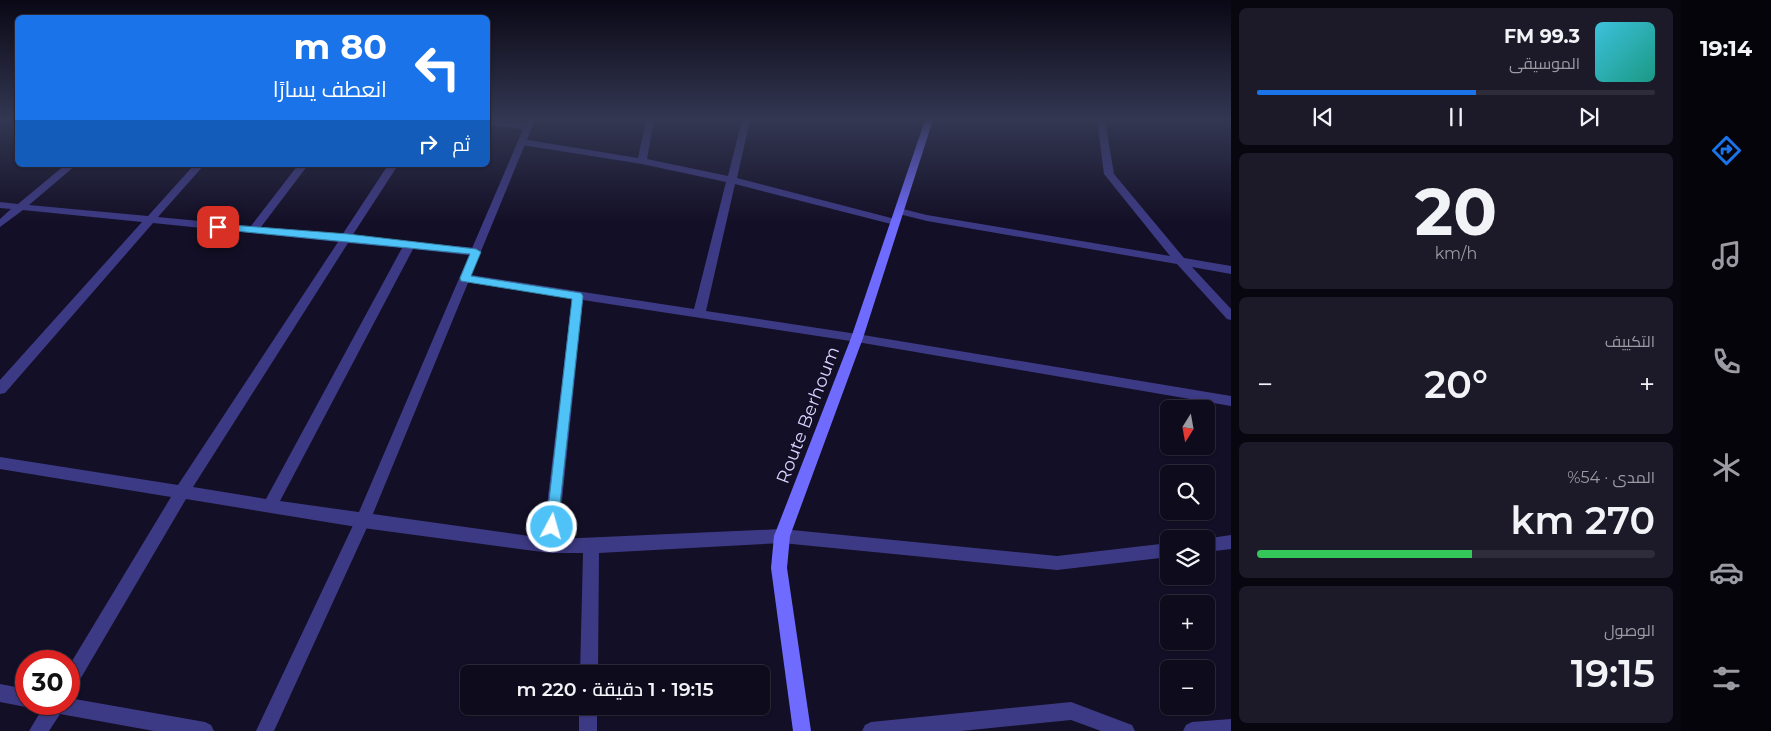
<!DOCTYPE html>
<html lang="ar">
<head>
<meta charset="utf-8">
<style>
	body { margin:0; font-family:Montserrat,Cairo,sans-serif; background:#1c1929; color:#f1f3f6; direction:rtl; height:100vh; display:flex; flex-direction:column; font-size:19px; white-space:nowrap }
	* { box-sizing:border-box; margin:0 }
	p { font-size:16px; color:#9b9ba3 }
	.icon { flex:none; width:28px; height:28px; fill:none; stroke:currentColor; stroke-width:2; stroke-linecap:round; stroke-linejoin:round }
	.map { position:relative; flex:1; overflow:hidden; direction:ltr }
	.side { display:flex; flex-direction:column; gap:8px; padding:8px; background:#08060f; width:450px }
	.side>* { flex:none }
	.banner { position:absolute; left:15px; top:15px; width:475px; height:152px; border-radius:8px; box-shadow:0 1px 4px #0004,0 0 0 1px #2e2b3b; direction:rtl; background:#1a73e8; color:#fff; overflow:hidden }
	.needle { width:32px; rotate:191deg }
	.fabs { position:absolute; left:1160px; top:400px; display:grid; gap:10px }
	.fabs a { display:grid; place-items:center; width:55px; height:55px; border-radius:8px; background:#0e0b1c; box-shadow:0 1px 4px #0004,0 0 0 1px #2e2b3b; font-size:25px }
	.speed { position:absolute; left:15px; top:650px; display:flex; gap:10px; font-size:25px; font-weight:700; text-align:center }
	.speed>* { display:grid; place-content:center; width:65px; height:65px; border-radius:50%; background:#0e0b1c; box-shadow:0 1px 4px #0004,0 0 0 1px #2e2b3b; line-height:1 }
	.speed .limit { border:8px solid #d22; background:#fff; color:#111 }
	.pin { position:absolute; display:grid; place-items:center; width:42px; height:42px; color:#fff; margin:-21px; border-radius:10px; box-shadow:0 2px 8px #0006 }
	.me { position:absolute; width:55px; margin:-28px; rotate:6deg; stroke-linejoin:round; filter:drop-shadow(0 0 4px #0008) }
	.turn { display:flex; align-items:center; gap:18px; height:105px; padding:0 20px; font-size:22px }
	.turn .icon { width:65px; height:65px; stroke-width:2.5 }
	.turn b { display:block; font-size:35px; line-height:42px }
	.then { display:flex; align-items:center; height:48px; padding:0 20px; background:#0003; gap:10px; font-size:19px }
	.big { font-size:38px; font-weight:600; line-height:1.1 }
	.side .card { flex:1; display:flex; flex-direction:column; justify-content:center; gap:8px; min-width:0; padding:0 18px; border-radius:8px; background:#1c1929 }
	.side .dial { align-items:center; gap:0 }
	.dial b { font-size:65px; line-height:1 }
	.song { display:flex; align-items:center; gap:15px }
	.cover { width:60px; height:60px; border-radius:8px; background:linear-gradient(135deg,hsl(190 70% 55%),hsl(170 70% 35%)) }
	.played { height:5px; border-radius:2px; background:linear-gradient(90deg,#1a73e8 55%,#2e2b3b 55%) }
	.keys { display:flex; justify-content:space-around; direction:ltr }
	.heat { display:flex; justify-content:space-between; align-items:center; font-size:28px; direction:ltr }
	.charge { height:8px; border-radius:4px; background:linear-gradient(90deg,#34c759 54%,#2e2b3b 0) }
	.trip { position:absolute; left:460px; top:665px; width:310px; height:50px; border-radius:8px; background:#0e0b1c; box-shadow:0 1px 4px #0004,0 0 0 1px #2e2b3b; font-weight:600; line-height:50px; text-align:center; direction:rtl }
	main { display:flex; flex:1; min-height:0 }
	.tabs { display:flex; flex-direction:column; width:90px; justify-content:space-around; align-items:center; background:#06040b; color:#9b9ba3 }
	.tabs .icon { width:35px; height:35px }
	.tabs .active { color:#1a73e8 }
	.tabs b { font-size:22px; color:#f1f3f6 }
	.map>svg:first-child { display:block }
	.lines { fill:none; stroke-linecap:round; stroke-linejoin:round }
	.minor { fill:#3d3a85; fill-rule:evenodd }
	.tertiary { fill:#3d3a85; fill-rule:evenodd }
	.secondary { fill:#6f6bff; fill-rule:evenodd }
	.route { fill:#4fc3f7; stroke:#337fa1 }
	.labels { text-anchor:middle; stroke-width:5; stroke-linejoin:round; paint-order:stroke }
	.street-label { font-size:18px; fill:#d9d4ff; stroke:#130f26 }
</style>
</head>
<body>
<main>
<nav class="tabs">
<b>19:14</b>
<svg class="icon active" aria-label="directions" viewBox="0 0 24 24"><path d="M12 3l9 9-9 9-9-9zM9 14v-3h6M13 9l2 2-2 2"/></svg>
<svg class="icon" aria-label="music" viewBox="0 0 24 24"><path d="M9 18V5l10-2v13"/><circle cx="6" cy="18" r="3"/><circle cx="16" cy="16" r="3"/></svg>
<svg class="icon" aria-label="phone" viewBox="0 0 24 24"><path d="M5 4h4l2 5-3 2q2 4 5 5l2-3 5 2v4C11 20 4 13 5 4z"/></svg>
<svg class="icon" aria-label="climate" viewBox="0 0 24 24"><path d="M12 3v18M4 7l16 10M4 17L20 7"/></svg>
<svg class="icon" aria-label="car" viewBox="0 0 24 24"><path d="M5 17H2v-5l4-1 3-4h7l3 4 3 1v5h-3M9 17h6M6 11h13"/><circle cx="7" cy="17" r="2"/><circle cx="17" cy="17" r="2"/></svg>
<svg class="icon" aria-label="filters" viewBox="0 0 24 24"><path d="M4 7h16M4 17h16"/><circle cx="9" cy="7" r="2"/><circle cx="15" cy="17" r="2"/></svg>
</nav>
<section class="side">
<div class="card">
<div class="song"><i class="cover"></i><div><b>99.3 FM</b><p>الموسيقى</p></div></div>
<div class="played"></div>
<div class="keys"><svg class="icon" aria-label="previous" viewBox="0 0 24 24"><path d="M18 5L8 12l10 7zM5 5v14"/></svg><svg class="icon" aria-label="pause" viewBox="0 0 24 24"><path d="M8 5v14M16 5v14"/></svg><svg class="icon" aria-label="next" viewBox="0 0 24 24"><path d="M6 5l10 7-10 7zM19 5v14"/></svg></div>
</div>
<div class="card dial"><b>20</b><p>km/h</p></div>
<div class="card"><p>التكييف</p>
<div class="heat"><a>−</a><b class="big">20°</b><a>+</a></div>
</div>
<div class="card"><p>المدى · 54%</p><b class="big">270 km</b><div class="charge"></div></div>
<div class="card"><p>الوصول</p><b class="big">19:15</b></div>
</section>
<div class="map">
<svg width="1231" height="731" viewBox="0 0 1231 731">
	<rect width="100%" height="100%" fill="#130f26"/>
	<g class="lines">
		<g class="minor">
			<polygon points="488,120 528,124 532,127 528,130 488,125"/>
			<path d="M646,120H654L647,159L728,176L742,120H750L737,178L899,220L900,222L895,225L735,184L706,311L857,334L1231,396V406L857,342L583,300L558,539L782,529L1057,556L1169,543V557L1057,570L782,543L599,553L598,674H580L583,553H550L363,528L186,499L75,688L69,691V666L171,497L0,469V457L178,485L338,242L153,223L5,393L0,394V380L142,222L23,210L0,227V219L11,209L0,208V202L18,204L65,165H76L29,205L148,216L194,165H204L158,217L251,226L298,165H308L261,227L342,235L388,165H398L352,236L476,248L481,252L476,256L413,249L280,501L543,538L572,298L465,282L459,278L465,274L694,309L726,182L642,164L522,145L517,142L522,139L638,158ZM348,243L402,248L266,499L193,487Z"/>
			<polygon points="1097,120 1105,120 1114,174 1184,258 1231,266 1231,274 1192,267 1231,309 1231,320 1227,319 1177,264 927,221 895,213 894,211 899,208 927,215 1170,256 1104,174"/>
			<polygon points="1231,535 1231,549 1206,552 1206,539 1204,539"/>
			<polygon points="0,684 26,689 26,704 32,704 26,707 0,702"/>
			<polygon points="69,698 205,722 211,725 214,731 154,731 60,714 49,731 29,731 44,706 43,704 69,704"/>
			<polygon points="1071,702 1132,725 1135,731 1101,731 1071,720 961,731 862,731 865,725 871,722"/>
			<rect x="579" y="706" width="18" height="25"/>
			<polygon points="1231,719 1231,731 1183,731 1186,725 1192,722"/>
		</g>
		<polygon class="tertiary" points="527,120 535,120 370,521 274,731 256,731 356,519"/>
		<polygon class="secondary" points="925,120 933,120 863,338 790,536 787,568 811,731 793,731 771,568 774,536 851,338"/>
	</g>
	<linearGradient id="sky" x2="0" y2="1"><stop stop-color="#0a0815"/><stop offset="0.54" stop-color="#333752"/><stop offset="1" stop-color="#333752" stop-opacity="0"/></linearGradient>
	<rect width="1231" height="222" fill="url(#sky)"/>
	<polygon class="route" points="218,224 348,234 476,249 481,252 471,276 581,293 583,296 557,531 552,533 548,531 546,527 572,299 461,281 460,278 470,254 215,229 215,225"/>
	<g class="labels">
		<g class="street-label">
			<text transform="translate(808 415) rotate(-69)" y="6">Route Berhoum</text>
		</g>
	</g>
</svg>
<div class="fabs">
<a><svg class="needle" viewBox="-14 -14 28 28"><path d="M0-13l5 13h-10z" fill="#e53935"/><path d="M0 13l5-13h-10z" fill="#9b9ba3"/></svg></a>
<a><svg class="icon" aria-label="search" viewBox="0 0 24 24"><circle cx="10" cy="10" r="6"/><path d="M15 15l6 6"/></svg></a>
<a><svg class="icon" aria-label="layers" viewBox="0 0 24 24"><path d="M12 4l9 5-9 5-9-5zM3 14l9 5 9-5"/></svg></a>
<a>+</a>
<a>−</a>
</div>
<div class="speed"><div class="limit">30</div></div>
<div class="pin" style="left:218px;top:227px;background:#d93025"><svg class="icon" aria-label="arrive" viewBox="0 0 24 24"><path d="M6 21V4h12l-3 4 3 4H6"/></svg></div>
<svg class="me" style="left:552px;top:527px" viewBox="-20 -20 40 40"><circle r="17" fill="#4fc3f7" stroke="#fff" stroke-width="3"/><path d="M0-11L8 9 0 5-8 9z" fill="#fff"/></svg>
<div class="trip">19:15 · 1 دقيقة · 220 m</div>
<div class="banner">
<div class="turn"><svg class="icon" aria-label="left" viewBox="0 0 24 24"><path d="M17 20v-9H6M10 6l-5 5 5 5"/></svg><div><b>80 m</b>انعطف يسارًا</div></div>
<div class="then">ثم<svg class="icon" aria-label="right" viewBox="0 0 24 24"><path d="M7 20v-9h11M14 6l5 5-5 5"/></svg></div>
</div>
</div>
</main>
</body>
</html>
